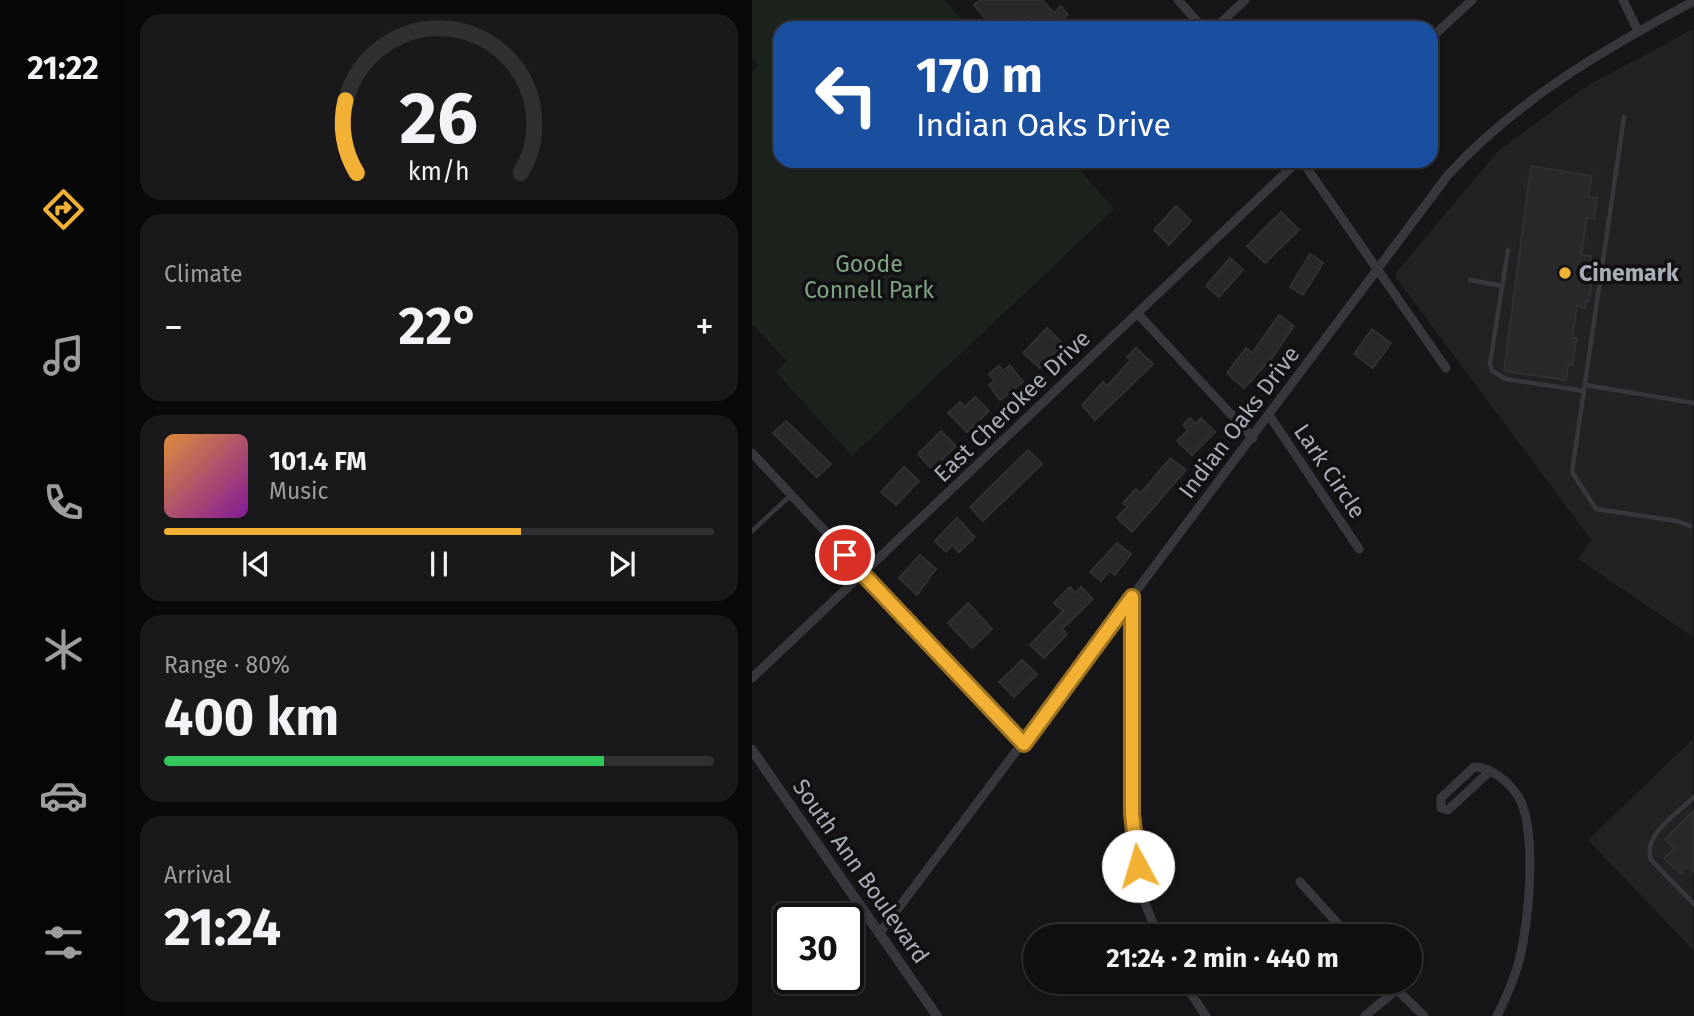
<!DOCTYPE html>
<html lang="en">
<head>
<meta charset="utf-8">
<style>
	body { margin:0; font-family:"Fira Sans",sans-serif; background:#19191b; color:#f1f3f6; height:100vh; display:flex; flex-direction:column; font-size:26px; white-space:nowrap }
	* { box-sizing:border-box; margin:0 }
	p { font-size:23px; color:#9c9d9f }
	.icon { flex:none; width:38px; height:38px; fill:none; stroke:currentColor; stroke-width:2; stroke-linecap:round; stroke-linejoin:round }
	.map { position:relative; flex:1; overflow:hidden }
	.sheet { display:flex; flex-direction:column; gap:14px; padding:14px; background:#09090a; width:626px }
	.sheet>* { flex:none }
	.top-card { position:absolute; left:21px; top:21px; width:665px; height:147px; border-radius:21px; box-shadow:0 2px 5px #0004,0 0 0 2px #303032; background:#1a4fa0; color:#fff; overflow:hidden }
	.speed { position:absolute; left:21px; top:903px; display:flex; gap:14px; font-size:35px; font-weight:700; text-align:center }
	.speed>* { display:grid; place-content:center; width:91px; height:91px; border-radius:50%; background:#101012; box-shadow:0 2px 5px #0004,0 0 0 2px #303032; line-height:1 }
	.speed .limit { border:4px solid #111; border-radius:10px; background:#fff; color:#111 }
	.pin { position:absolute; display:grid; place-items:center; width:60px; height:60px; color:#fff; margin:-30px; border:4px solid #fff; border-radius:50%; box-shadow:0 2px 7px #0007 }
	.me { position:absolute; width:77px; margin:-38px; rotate:354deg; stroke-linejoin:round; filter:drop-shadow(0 0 5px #0008) }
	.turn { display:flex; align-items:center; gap:24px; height:147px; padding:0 28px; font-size:32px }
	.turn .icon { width:91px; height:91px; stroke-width:2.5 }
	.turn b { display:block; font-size:49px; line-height:60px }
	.big { font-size:52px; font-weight:700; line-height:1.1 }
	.sheet .widget { flex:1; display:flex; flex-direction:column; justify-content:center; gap:10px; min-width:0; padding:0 24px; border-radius:21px; background:#19191b }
	.sheet .dial { align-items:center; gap:0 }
	.dial svg { height:182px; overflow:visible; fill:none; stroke:#303032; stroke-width:7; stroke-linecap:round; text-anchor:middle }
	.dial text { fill:#f1f3f6; stroke:none }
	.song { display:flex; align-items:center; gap:21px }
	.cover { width:84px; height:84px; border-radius:10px; background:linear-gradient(135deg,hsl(30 70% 55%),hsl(290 70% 35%)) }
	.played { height:7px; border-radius:4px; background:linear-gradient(90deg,#f2b134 65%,#303032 65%) }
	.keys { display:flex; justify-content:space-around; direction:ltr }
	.heat { display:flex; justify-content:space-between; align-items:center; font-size:38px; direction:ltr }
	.charge { height:10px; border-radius:5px; background:linear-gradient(90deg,#34c759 80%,#303032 0) }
	.trip { position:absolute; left:271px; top:924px; width:399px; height:70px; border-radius:35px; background:#101012; box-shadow:0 2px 5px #0004,0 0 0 2px #303032; font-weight:700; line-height:70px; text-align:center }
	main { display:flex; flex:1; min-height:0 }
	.tab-bar { display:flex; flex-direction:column; width:126px; justify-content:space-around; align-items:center; background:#060607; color:#9c9d9f }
	.tab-bar .icon { width:49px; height:49px }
	.tab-bar .current { color:#f2b134 }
	.tab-bar b { font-size:32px; color:#f1f3f6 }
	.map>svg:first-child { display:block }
	.built { fill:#222225 }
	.green { fill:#1c231d }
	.building { fill:#29292c; stroke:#303034; stroke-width:2 }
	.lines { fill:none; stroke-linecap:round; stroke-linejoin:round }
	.service { stroke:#37383d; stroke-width:4.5 }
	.minor { stroke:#37383d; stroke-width:9 }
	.tertiary { stroke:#37383d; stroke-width:10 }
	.route-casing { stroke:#9d7322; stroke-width:18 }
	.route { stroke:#f2b134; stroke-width:12 }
	.poi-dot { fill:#f2b134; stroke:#111113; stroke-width:2.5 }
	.labels { text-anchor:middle; stroke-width:7; stroke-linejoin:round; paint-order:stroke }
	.park-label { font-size:23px; fill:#7fa381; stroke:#111113 }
	.poi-label { font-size:23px; font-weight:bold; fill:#a8adb8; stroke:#111113; text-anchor:start }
	.street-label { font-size:23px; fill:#a8adb8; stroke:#111113 }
</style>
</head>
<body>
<main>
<nav class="tab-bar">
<b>21:22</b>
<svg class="icon current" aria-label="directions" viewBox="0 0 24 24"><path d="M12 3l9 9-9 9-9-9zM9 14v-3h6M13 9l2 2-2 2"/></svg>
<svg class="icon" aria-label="music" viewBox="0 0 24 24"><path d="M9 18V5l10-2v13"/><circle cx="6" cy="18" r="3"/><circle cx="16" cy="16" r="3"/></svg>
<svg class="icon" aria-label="phone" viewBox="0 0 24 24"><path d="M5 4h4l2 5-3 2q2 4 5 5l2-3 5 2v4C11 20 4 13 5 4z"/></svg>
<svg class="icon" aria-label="climate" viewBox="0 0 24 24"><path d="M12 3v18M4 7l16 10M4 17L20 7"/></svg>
<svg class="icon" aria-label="car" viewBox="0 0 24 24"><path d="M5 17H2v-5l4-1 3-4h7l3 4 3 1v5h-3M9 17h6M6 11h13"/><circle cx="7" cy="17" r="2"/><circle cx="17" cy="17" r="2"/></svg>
<svg class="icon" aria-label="filters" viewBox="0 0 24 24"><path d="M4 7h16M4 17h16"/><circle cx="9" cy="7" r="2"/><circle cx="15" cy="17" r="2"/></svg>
</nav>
<section class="sheet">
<div class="widget dial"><svg viewBox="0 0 100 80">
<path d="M14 69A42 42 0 1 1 86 69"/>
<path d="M14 69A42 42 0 0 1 9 37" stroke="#f2b134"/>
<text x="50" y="56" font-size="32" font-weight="700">26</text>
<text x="50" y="72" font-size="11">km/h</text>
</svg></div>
<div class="widget"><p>Climate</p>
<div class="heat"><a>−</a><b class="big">22°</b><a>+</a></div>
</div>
<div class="widget">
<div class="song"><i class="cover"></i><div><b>101.4 FM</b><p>Music</p></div></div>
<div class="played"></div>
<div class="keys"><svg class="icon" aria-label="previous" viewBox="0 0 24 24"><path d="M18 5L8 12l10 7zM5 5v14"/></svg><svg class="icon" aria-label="pause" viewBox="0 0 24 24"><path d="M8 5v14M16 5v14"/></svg><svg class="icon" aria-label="next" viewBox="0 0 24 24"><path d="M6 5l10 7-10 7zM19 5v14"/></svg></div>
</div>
<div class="widget"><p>Range · 80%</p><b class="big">400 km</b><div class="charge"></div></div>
<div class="widget"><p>Arrival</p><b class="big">21:24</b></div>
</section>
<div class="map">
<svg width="942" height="1016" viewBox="0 0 942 1016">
	<rect width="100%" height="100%" fill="#161618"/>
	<g class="built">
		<polygon points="941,29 941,637 826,559 839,540 642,275 746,151 833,87"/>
		<polygon points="941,739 941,950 836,840"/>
	</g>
	<polygon class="green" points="0,0 192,0 218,28 28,28 28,161 320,161 362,209 100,456 24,372 35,361 0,324 0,73 7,65 0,57"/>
	<g class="building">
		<polygon points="228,0 290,0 302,13 309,6 316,15 302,28 287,28 276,16 263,28 242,28 222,5"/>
		<polygon points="779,166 840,176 836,197 845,198 842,219 835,218 829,254 839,256 838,261 843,262 837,301 834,300 833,308 825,306 820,338 825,338 820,365 816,365 814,380 752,371"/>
		<polygon points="424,206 439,221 417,245 402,230"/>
		<polygon points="529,212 547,230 513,263 495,246"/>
		<polygon points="558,254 571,263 551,295 538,287"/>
		<polygon points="478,258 491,270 467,297 454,286"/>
		<polygon points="527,315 542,326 519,359 492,388 475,373 494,348 500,353"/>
		<polygon points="295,328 311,344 288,368 271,353"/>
		<polygon points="620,329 639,343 621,368 602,354"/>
		<polygon points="384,348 401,364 343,420 330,405 351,382 355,386 379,360 375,357"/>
		<polygon points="258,365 271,382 248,400 237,385 242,381 237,374 247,366 251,371"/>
		<polygon points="223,397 237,411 215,432 196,413 208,402 213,407"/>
		<polygon points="438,418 444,424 449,418 463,432 440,455 425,441 436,430 431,425"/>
		<polygon points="34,421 79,464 65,477 21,433"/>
		<polygon points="189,431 204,446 180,469 166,454"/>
		<polygon points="276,450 290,464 231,521 218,507"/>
		<polygon points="418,458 434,470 380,532 365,518 375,507 371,503 384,489 389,493"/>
		<polygon points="152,467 167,481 144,505 129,492"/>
		<polygon points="205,518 223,537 207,552 200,545 194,552 183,541"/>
		<polygon points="365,543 379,554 363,575 357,571 349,581 338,572"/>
		<polygon points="168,555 184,569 165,595 147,578"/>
		<polygon points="318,587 323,593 329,587 341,599 310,629 315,634 292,658 278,645 311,611 302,603"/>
		<polygon points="216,603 240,629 220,648 196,623"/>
		<polygon points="270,660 285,674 262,697 247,682"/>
		<polygon points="942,810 942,872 936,866 928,874 912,858 922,849 913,839"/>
	</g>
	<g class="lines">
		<g class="service">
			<polyline points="872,117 820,472 844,509 925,521 938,526"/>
			<polyline points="756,250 738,363 740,371 754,379 832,391"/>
			<polyline points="718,280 750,286"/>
			<polyline points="833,385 942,403"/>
			<polyline points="0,531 38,496"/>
			<path d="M942,797C926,813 890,835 899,860L942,904"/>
		</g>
		<g class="minor">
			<polyline points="426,0 451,28"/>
			<polyline points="871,0 886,31"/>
			<polyline points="463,28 493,0"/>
			<polyline points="679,38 720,0"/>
			<polyline points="550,161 694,368"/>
			<polyline points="386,314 501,438"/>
			<polyline points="517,415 607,549"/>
			<polyline points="0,453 272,744"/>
			<polyline points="380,597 380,814 389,893 406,936"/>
			<polyline points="0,678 546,161"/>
			<path d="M738,771L696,810L689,808V798L722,767C743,767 767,790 772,810C783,848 777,922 767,961C762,980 754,998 745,1016"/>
			<polyline points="548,882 597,936"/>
			<path d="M127,934L696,175C766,99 851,50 942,1"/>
			<polyline points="431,982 454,1016"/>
			<polyline points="637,982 672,1016"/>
			<polyline points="613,1016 644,990"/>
		</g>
		<polyline class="tertiary" points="0,750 185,1016"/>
	</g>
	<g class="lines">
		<g class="route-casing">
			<polyline id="route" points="93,555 272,744 380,597 380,814 386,866"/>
		</g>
		<use href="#route" class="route"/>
	</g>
	<circle class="poi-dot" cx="813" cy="273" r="7"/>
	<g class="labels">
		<g class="park-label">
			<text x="117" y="272">Goode<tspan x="117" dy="26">Connell Park</tspan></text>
		</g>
		<g class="poi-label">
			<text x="827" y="281">Cinemark</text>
		</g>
		<g class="street-label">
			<text transform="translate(260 406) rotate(-44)" y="8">East Cherokee Drive</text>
			<text transform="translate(487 422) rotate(-53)" y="8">Indian Oaks Drive</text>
			<text transform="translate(578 471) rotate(56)" y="8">Lark Circle</text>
			<text transform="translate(109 871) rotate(55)" y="8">South Ann Boulevard</text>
		</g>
	</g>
</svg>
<div class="speed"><div class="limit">30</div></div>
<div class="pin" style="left:93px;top:555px;background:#d93025"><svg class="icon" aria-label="arrive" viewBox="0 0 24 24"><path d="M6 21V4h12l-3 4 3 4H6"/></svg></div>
<svg class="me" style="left:386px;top:866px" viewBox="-20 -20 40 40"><circle r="19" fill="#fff"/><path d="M0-13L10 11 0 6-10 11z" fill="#f2b134"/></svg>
<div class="trip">21:24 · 2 min · 440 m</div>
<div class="top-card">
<div class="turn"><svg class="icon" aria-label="left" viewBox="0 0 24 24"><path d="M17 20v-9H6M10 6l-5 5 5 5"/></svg><div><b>170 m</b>Indian Oaks Drive</div></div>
</div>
</div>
</main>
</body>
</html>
